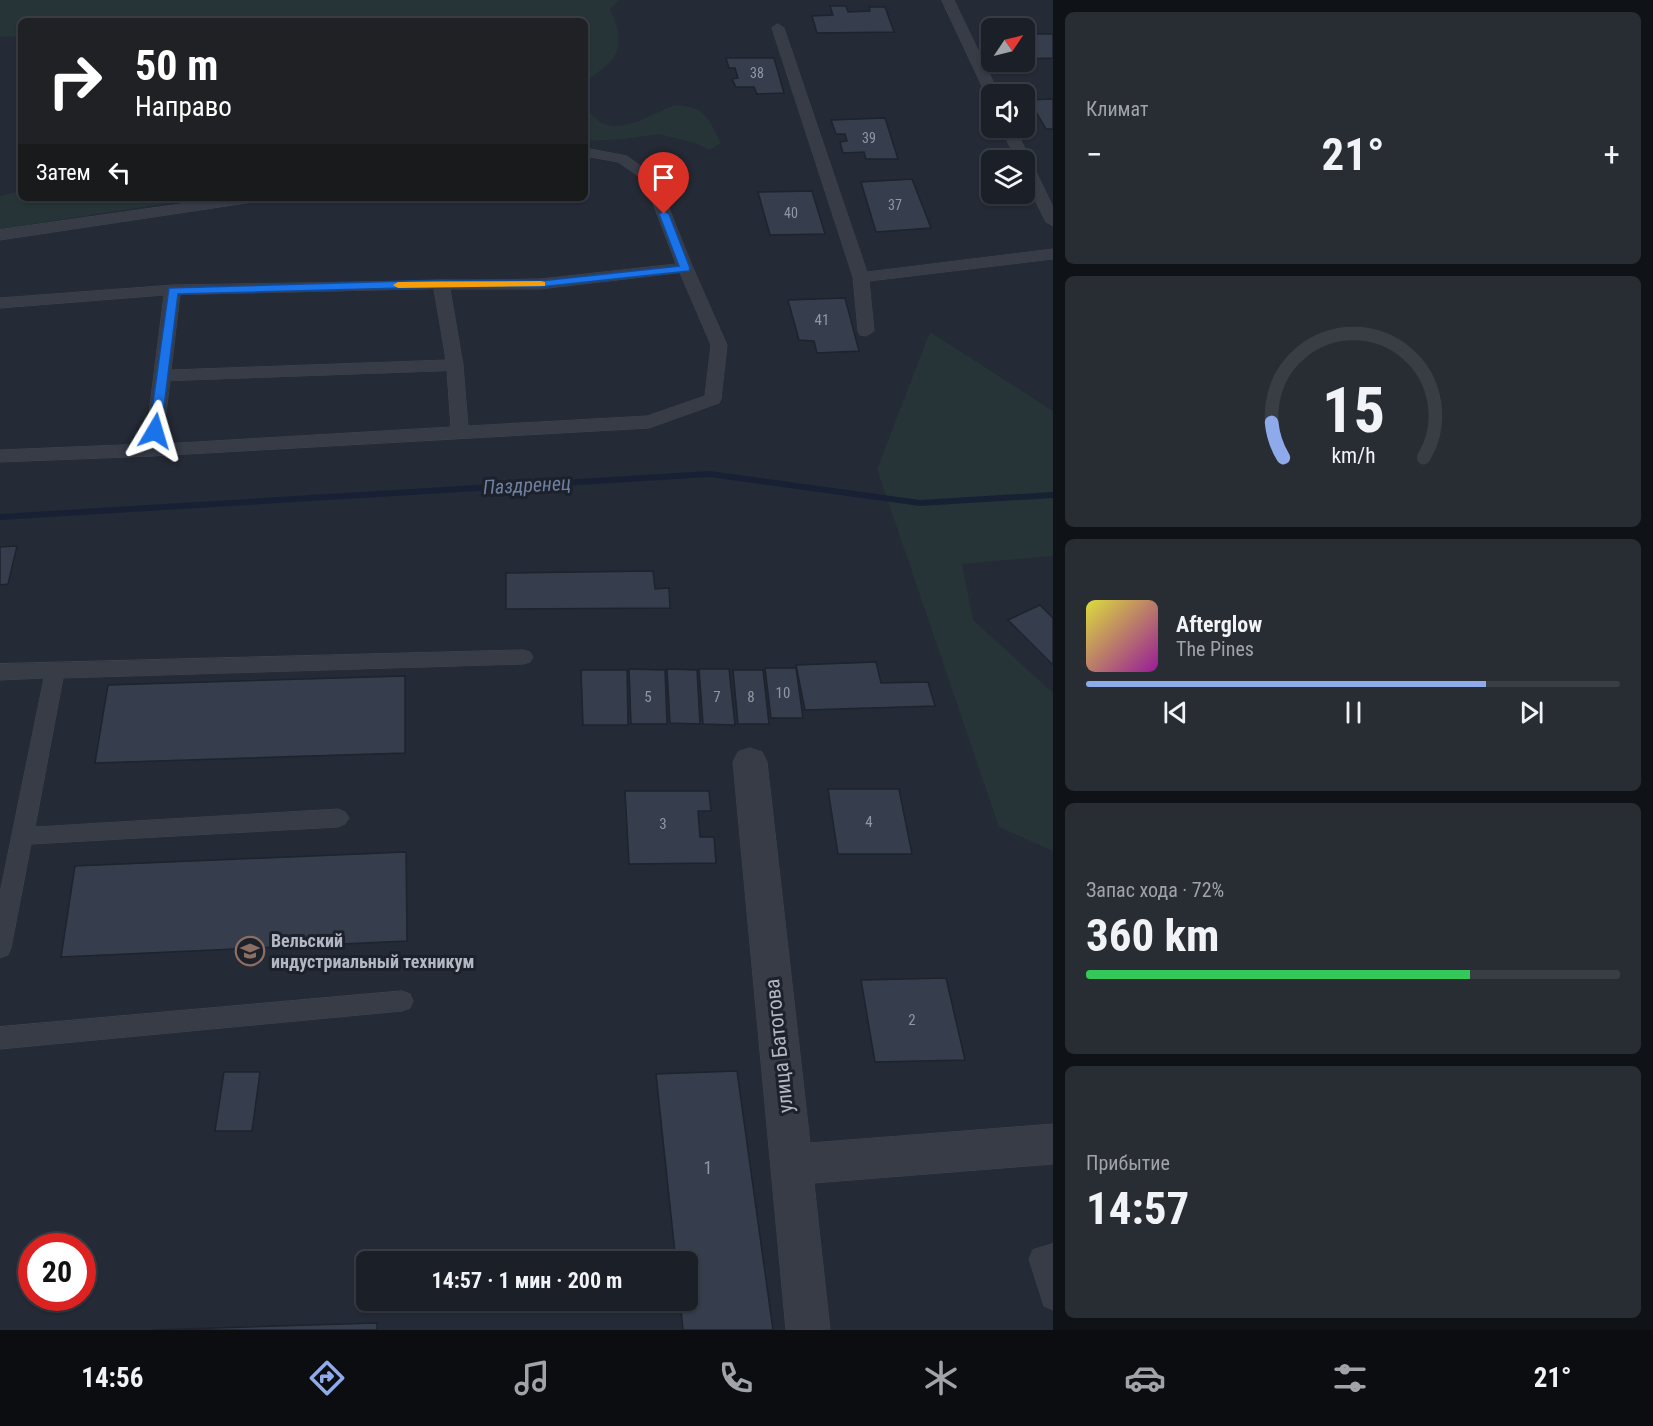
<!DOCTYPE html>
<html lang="ru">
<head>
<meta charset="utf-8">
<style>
	body { margin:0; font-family:"Roboto Condensed",sans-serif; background:#282d34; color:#f1f3f6; height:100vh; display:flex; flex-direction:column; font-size:22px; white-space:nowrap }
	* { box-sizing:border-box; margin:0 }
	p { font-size:20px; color:#a0a3a8 }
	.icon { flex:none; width:33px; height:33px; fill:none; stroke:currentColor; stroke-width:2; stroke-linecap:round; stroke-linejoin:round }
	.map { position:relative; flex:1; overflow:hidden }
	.details { display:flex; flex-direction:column; gap:12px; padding:12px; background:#0f1216; width:600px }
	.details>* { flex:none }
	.hud { position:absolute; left:18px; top:18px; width:570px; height:183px; border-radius:9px; box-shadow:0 2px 4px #0004,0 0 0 2px #393e45; background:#202124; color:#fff; overflow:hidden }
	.needle { width:39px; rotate:55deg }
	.tools { position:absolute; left:981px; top:18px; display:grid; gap:12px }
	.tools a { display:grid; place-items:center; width:54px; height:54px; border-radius:9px; background:#1b2028; box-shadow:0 2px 4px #0004,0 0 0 2px #393e45; font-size:30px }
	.speed { position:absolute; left:18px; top:1233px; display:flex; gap:12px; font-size:30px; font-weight:700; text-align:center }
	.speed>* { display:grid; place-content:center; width:78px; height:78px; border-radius:50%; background:#1b2028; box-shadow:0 2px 4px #0004,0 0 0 2px #393e45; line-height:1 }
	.speed .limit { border:9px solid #d22; background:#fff; color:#111 }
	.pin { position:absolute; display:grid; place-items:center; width:51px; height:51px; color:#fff; margin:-62px -26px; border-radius:50% 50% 50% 0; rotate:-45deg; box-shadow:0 0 6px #0007 }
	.pin .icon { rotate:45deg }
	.me { position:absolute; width:66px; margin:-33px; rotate:7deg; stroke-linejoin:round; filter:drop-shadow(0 0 4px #0008) }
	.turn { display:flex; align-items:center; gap:21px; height:126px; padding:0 18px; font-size:27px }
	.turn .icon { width:78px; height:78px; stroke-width:2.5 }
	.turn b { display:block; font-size:42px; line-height:51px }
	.then { display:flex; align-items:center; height:57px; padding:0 18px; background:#0003; gap:12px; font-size:22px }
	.big { font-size:45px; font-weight:700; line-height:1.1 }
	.details .widget { flex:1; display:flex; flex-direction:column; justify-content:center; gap:9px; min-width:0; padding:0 21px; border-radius:9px; background:#282d34 }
	.details .dial { align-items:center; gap:0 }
	.dial svg { height:156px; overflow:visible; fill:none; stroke:#393e45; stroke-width:7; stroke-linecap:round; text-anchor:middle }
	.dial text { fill:#f1f3f6; stroke:none }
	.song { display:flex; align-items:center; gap:18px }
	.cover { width:72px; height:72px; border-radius:9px; background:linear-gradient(135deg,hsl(60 70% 55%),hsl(300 70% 35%)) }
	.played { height:6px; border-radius:3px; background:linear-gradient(90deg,#8faaeb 75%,#393e45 75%) }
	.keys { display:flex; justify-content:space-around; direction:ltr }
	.heat { display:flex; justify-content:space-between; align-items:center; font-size:33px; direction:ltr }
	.charge { height:9px; border-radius:4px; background:linear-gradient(90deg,#34c759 72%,#393e45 0) }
	.trip { position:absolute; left:356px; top:1251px; width:342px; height:60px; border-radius:9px; background:#1b2028; box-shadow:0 2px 4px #0004,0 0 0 2px #393e45; font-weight:700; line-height:60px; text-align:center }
	.tab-bar { display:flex; height:96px; justify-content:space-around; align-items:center; background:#0b0d10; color:#a0a3a8 }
	.tab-bar .icon { width:42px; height:42px }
	.tab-bar .on { color:#8faaeb }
	.tab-bar b { font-size:27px; color:#f1f3f6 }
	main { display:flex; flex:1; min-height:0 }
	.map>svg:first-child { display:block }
	.green { fill:#263437 }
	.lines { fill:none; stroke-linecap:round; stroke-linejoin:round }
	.stream { fill:#182133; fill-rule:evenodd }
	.building { fill:#363e4d; stroke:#1e232e; stroke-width:1.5 }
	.service-casing { stroke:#404550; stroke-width:1 }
	.minor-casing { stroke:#404550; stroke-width:1 }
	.service { fill:#373c47; fill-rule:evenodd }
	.minor { fill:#373c47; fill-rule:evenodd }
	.route { fill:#1a73e8; stroke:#114b97; stroke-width:1.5 }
	.slow { fill:#f59e0b }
	.labels { text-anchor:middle; stroke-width:6; stroke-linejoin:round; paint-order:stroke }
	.far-number-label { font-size:14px; fill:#9197a4 }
	.number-label { font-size:15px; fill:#9197a4 }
	.poi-label { font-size:18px; font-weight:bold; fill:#b2b7c3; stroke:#1c212c; text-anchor:start }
	.near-number-label { font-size:18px; fill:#9197a4 }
	.water-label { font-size:20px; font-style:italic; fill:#6f7f9e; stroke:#1c212c }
	.near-street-label { font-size:21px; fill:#b2b7c3; stroke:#1c212c }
</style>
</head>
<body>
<main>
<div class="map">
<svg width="1053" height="1330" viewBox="0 0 1053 1330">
	<rect width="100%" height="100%" fill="#242a36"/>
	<g class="green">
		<path d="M0,0H619L610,9C627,47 619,60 585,81V21H21V36L0,37Z"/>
		<path d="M676,105C706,107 708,118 721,143L709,150L695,143L659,134L624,139L585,141V106C611,146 642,116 676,105Z"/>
		<polygon points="21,191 21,198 202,198 0,229 0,196"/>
		<polygon points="930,332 1053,411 1053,556 962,564 973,620 1053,693 1053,851 999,827 877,469"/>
	</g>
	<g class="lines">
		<polygon class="stream" points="710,471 920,500 1053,492 1053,498 920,506 710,477 0,520 0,514"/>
	</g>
	<g class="building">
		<polygon points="830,6 846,6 848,12 870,11 869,7 885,7 894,32 817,33 812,16 833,15"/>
		<polygon points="1024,34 1053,34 1053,58 1024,59"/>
		<polygon points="726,58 774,58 784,93 757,94 754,87 736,87 732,79 738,78 735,68 729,68"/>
		<polygon points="1053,99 1053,129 1046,129 1029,100"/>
		<polygon points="885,118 898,159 866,159 864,152 843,153 840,142 847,141 845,134 836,134 831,120"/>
		<polygon points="912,179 931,228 876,232 861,182"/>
		<polygon points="812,191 825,234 770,235 758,192"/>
		<polygon points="845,298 859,351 817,353 814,341 799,340 788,300"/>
		<polygon points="17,546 8,584 0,585 0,547"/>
		<polygon points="653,571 655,589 669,588 670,608 506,609 506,573"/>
		<polygon points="1040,605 1053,618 1053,665 1008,620"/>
		<polygon points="876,662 881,683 928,682 935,706 805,710 796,665"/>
		<polygon points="765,668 796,668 803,718 771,718"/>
		<polygon points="629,669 665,670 667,724 631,724"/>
		<polygon points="667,669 697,670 700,724 670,723"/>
		<polygon points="699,669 729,669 735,725 703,724"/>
		<polygon points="581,670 627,670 628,725 583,725"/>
		<polygon points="733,670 763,670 769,724 738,724"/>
		<polygon points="405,676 405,753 95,763 108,685"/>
		<polygon points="828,789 899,789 912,854 838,854"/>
		<polygon points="625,791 709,791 711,811 698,811 700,837 714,837 716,863 629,864"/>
		<polygon points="406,852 407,941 61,957 75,866"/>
		<polygon points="946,978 965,1060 875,1062 861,980"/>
		<polygon points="737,1071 773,1330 683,1330 680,1300 687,1300 687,1262 676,1262 656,1074"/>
		<polygon points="224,1072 260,1072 252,1131 215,1131"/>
		<polygon points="377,1323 377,1330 153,1330"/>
	</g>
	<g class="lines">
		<g class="service-casing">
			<g id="service">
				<polygon points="942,0 954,0 999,94 992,94 992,98 986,94"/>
				<polygon points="778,24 784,28 867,272 1053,249 1053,259 869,281 874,331 866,336 860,335 858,331 853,277 772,28"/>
				<polygon points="1001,128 1015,128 1053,207 1053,226 1046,222 1024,178 1024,160 1017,160"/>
				<path d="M585,148L627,156L657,178L693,268L727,345L721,399L719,403L649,428L153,456L0,462V450L145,444L164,295L0,308V298L173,285L540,279L676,264L644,180L618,162L585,156ZM680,273L711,345L705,396L647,416L468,426L463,365L450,289H540ZM434,289L446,360L171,370L180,295ZM447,371L451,427L162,444L170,381Z"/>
				<polygon points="223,198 260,198 253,202 0,240 0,230"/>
				<polygon points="523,650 530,652 533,657 530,662 523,664 63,678 35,827 338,809 345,812 349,818 345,824 338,827 31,844 11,948 8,955 0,958 0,893 44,678 0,680 0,664"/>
				<polygon points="402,991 410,994 413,1001 410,1008 402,1011 0,1049 0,1027"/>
				<polygon points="1053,1244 1053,1310 1044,1306 1029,1259 1033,1250"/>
			</g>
		</g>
		<g class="minor-casing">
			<polygon id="minor" points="750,748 762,752 767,762 810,1143 1053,1124 1053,1164 814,1183 830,1330 786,1330 733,762 738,752"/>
		</g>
		<use href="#service" class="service"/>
		<use href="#minor" class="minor"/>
	</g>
	<polygon class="route" points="664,211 669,214 690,268 689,271 540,287 441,287 178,294 161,431 155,435 149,431 169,288 441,280 540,281 679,266 659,214"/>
	<polygon class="slow" points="541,281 545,282 545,286 398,288 393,285 398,282"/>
	<defs>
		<g id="university-ring" transform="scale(1.5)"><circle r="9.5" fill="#1c212c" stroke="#8d6e63" stroke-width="1.5"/><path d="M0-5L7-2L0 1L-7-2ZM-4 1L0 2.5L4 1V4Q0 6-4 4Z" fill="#8d6e63"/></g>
	</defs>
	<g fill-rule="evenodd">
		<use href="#university-ring" x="250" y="951"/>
	</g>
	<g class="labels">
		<g class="far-number-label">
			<text x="757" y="78">38</text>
			<text x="869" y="143">39</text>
			<text x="895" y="210">37</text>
			<text x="791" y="218">40</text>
		</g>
		<g class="number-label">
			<text x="822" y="325">41</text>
			<text x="783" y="698">10</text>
			<text x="648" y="702">5</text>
			<text x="717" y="702">7</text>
			<text x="751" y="702">8</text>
			<text x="869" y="827">4</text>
			<text x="663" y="829">3</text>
			<text x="912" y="1025">2</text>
		</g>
		<g class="poi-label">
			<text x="271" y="947">Вельский<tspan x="271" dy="21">индустриальный техникум</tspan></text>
		</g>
		<g class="near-number-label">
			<text x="708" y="1174">1</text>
		</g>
		<g class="water-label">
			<text transform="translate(527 485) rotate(-3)" y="7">Паздренец</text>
		</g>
		<g class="near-street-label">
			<text transform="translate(779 1046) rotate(-96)" y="7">улица Батогова</text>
		</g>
	</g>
</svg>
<div class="tools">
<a><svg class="needle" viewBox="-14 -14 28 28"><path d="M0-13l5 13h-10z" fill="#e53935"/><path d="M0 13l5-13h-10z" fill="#a0a3a8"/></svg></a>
<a><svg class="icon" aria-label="sound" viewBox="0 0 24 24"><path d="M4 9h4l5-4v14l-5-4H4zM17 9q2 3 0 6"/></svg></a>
<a><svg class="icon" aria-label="layers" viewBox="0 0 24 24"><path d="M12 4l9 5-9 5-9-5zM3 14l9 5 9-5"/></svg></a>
</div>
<div class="speed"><div class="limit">20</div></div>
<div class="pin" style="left:664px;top:214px;background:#d93025"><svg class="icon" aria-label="arrive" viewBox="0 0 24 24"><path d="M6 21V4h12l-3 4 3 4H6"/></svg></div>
<svg class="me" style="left:155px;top:431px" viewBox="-20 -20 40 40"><path d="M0-17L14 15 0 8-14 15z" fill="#1a73e8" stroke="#fff" stroke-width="4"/></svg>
<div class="trip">14:57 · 1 мин · 200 m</div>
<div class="hud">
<div class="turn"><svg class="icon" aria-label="right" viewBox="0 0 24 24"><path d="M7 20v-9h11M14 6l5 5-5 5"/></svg><div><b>50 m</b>Направо</div></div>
<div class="then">Затем<svg class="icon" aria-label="left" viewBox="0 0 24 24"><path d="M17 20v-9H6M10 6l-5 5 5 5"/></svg></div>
</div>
</div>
<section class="details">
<div class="widget"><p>Климат</p>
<div class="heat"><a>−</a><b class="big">21°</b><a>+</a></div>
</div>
<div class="widget dial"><svg viewBox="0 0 100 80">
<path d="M14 69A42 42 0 1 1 86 69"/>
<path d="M14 69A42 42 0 0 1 8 51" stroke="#8faaeb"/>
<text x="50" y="56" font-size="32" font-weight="700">15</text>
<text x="50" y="72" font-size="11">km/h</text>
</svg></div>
<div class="widget">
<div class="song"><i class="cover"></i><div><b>Afterglow</b><p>The Pines</p></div></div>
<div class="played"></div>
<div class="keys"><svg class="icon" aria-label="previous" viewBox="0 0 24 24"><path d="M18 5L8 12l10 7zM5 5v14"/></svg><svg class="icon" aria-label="pause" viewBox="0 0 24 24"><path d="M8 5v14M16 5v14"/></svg><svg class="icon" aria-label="next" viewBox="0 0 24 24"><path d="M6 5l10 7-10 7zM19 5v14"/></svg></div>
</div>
<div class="widget"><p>Запас хода · 72%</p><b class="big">360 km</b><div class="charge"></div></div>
<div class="widget"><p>Прибытие</p><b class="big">14:57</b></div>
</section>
</main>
<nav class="tab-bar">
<b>14:56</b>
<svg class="icon on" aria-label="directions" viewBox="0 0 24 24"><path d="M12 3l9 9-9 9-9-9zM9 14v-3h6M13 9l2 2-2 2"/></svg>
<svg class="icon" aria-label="music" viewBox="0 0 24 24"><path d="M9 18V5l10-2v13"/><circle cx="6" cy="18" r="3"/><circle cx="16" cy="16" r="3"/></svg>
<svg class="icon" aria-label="phone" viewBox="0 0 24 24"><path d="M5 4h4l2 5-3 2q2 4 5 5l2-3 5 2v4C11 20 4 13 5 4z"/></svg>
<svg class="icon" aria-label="climate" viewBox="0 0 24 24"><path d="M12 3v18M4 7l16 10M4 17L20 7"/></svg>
<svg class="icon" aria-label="car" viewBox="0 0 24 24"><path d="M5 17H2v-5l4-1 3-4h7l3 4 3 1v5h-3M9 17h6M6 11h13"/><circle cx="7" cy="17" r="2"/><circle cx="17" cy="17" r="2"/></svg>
<svg class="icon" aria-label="filters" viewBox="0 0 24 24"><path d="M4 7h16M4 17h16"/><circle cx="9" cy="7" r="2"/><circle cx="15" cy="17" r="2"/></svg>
<b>21°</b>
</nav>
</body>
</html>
